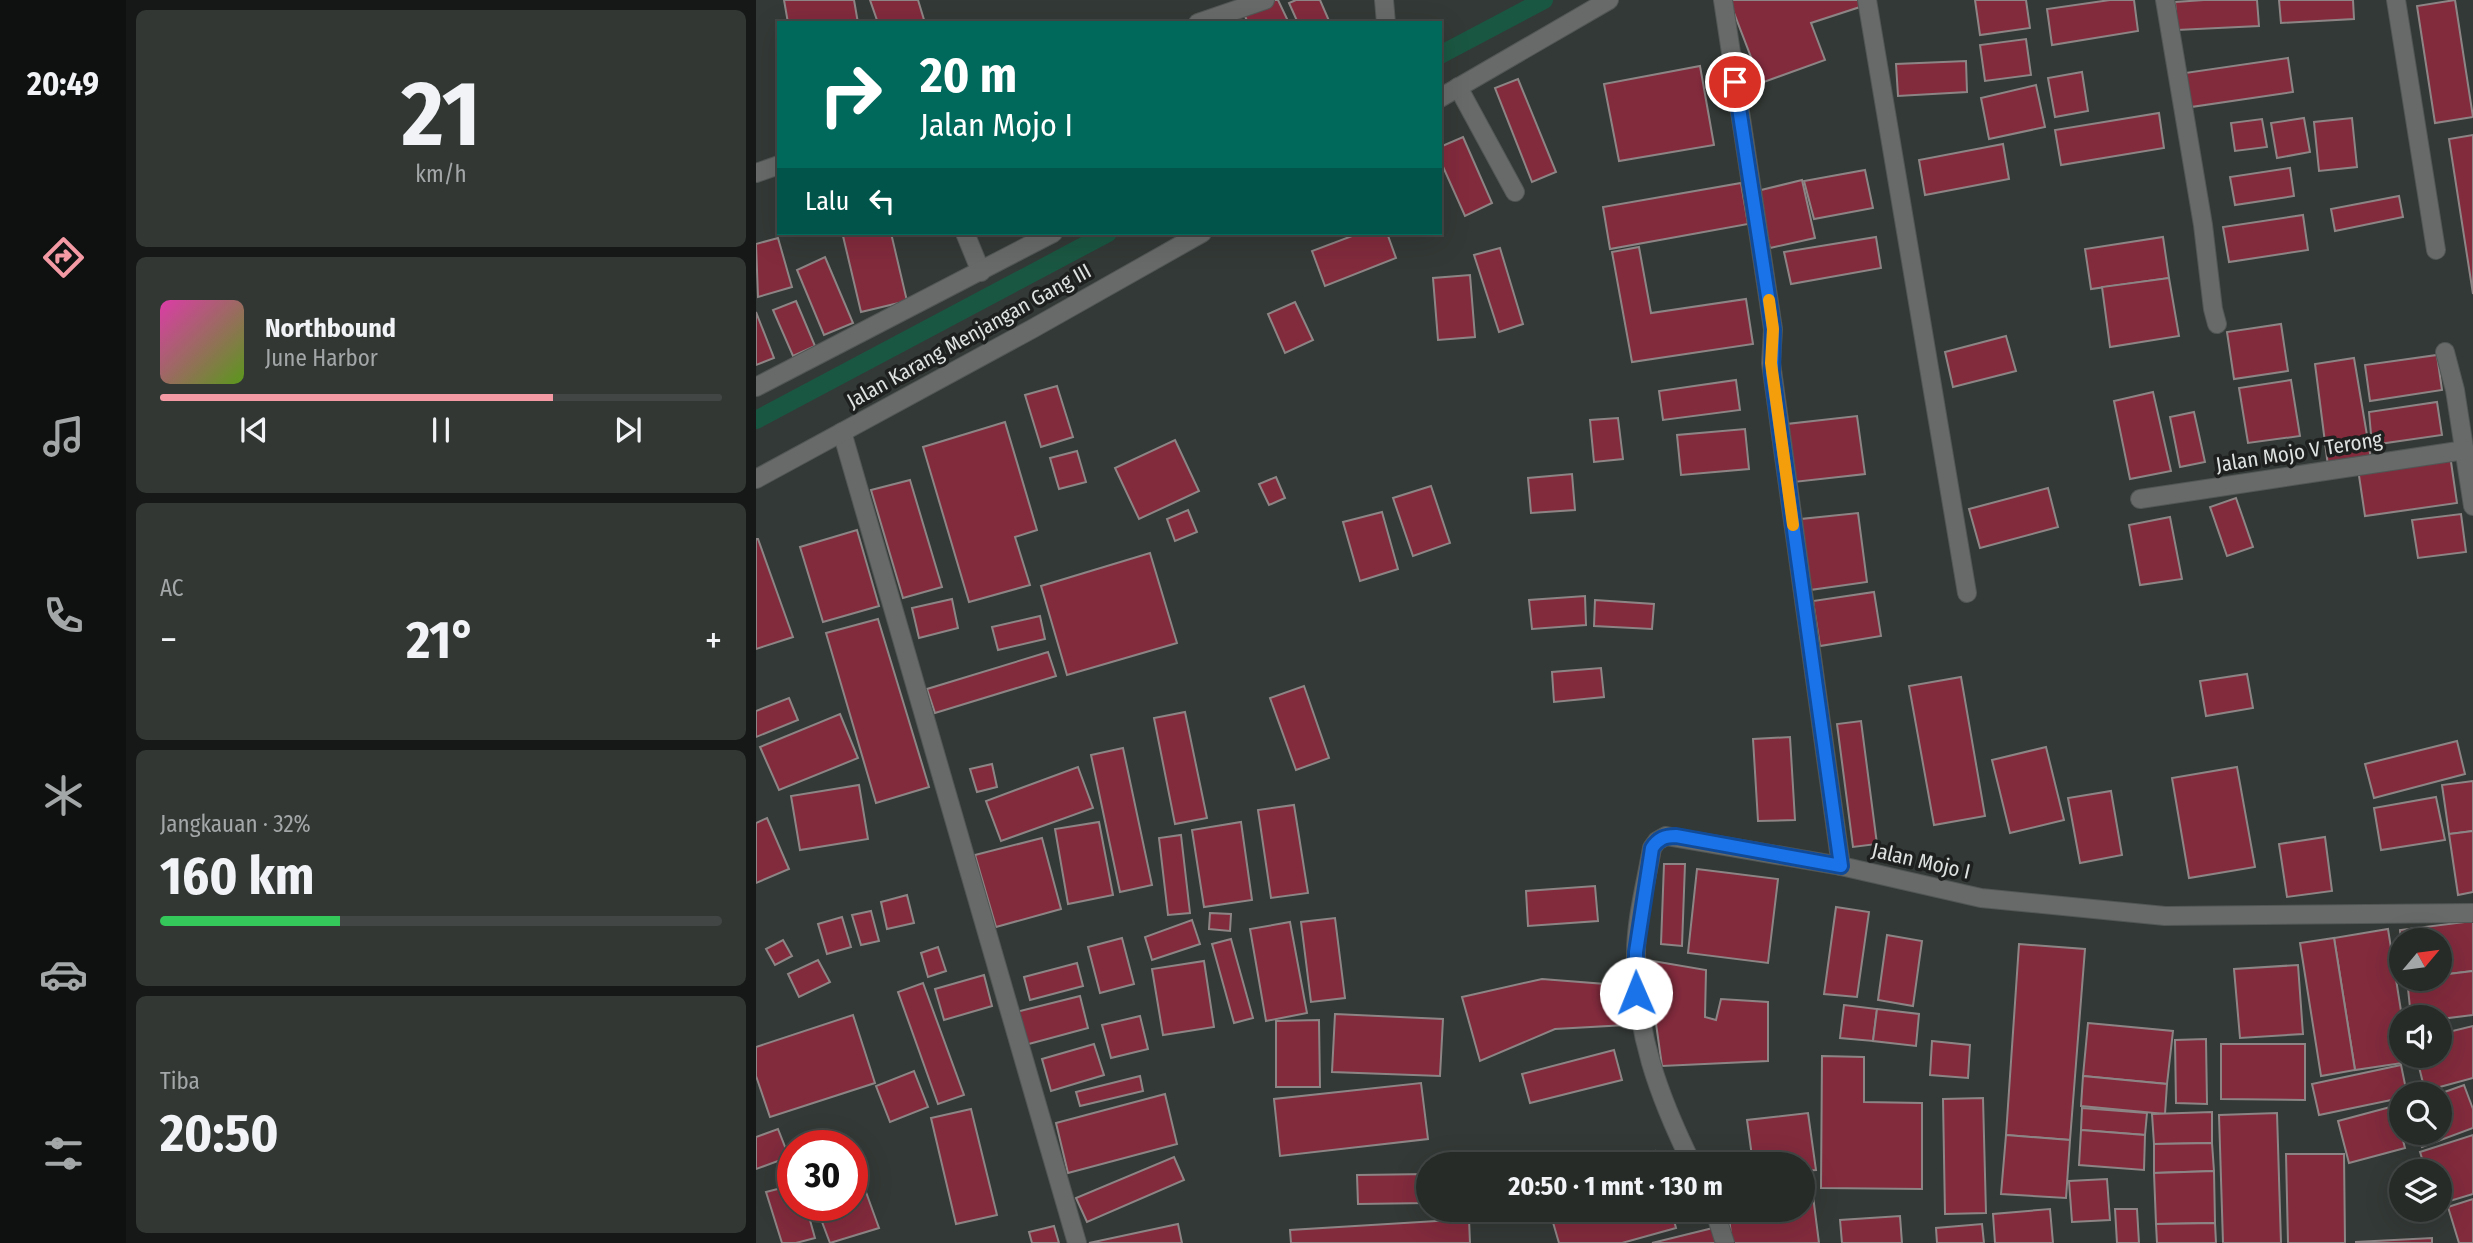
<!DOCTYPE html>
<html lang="id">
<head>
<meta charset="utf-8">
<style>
	body { margin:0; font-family:"Fira Sans Condensed",sans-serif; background:#323734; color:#f1f3f6; height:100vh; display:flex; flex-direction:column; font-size:26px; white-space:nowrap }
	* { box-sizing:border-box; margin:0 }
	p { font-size:23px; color:#a4a7a8 }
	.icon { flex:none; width:38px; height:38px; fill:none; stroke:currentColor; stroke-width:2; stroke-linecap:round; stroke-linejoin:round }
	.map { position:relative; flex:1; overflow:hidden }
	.side { display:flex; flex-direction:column; gap:10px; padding:10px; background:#151816; width:630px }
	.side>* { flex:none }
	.guide { position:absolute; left:21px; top:21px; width:665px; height:214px; border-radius:0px; box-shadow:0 7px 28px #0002,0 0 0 2px #424745; background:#00695c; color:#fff; overflow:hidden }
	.needle { width:46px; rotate:61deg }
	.buttons { position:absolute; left:1633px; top:928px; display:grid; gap:14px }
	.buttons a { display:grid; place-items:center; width:63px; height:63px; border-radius:50%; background:#262b28; box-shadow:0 7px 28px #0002,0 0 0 2px #424745; font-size:35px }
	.speed { position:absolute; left:21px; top:1130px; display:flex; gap:14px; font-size:35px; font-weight:700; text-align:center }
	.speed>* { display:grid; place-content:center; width:91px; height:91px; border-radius:50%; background:#262b28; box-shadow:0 7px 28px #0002,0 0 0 2px #424745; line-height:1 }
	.speed .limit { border:10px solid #d22; background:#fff; color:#111 }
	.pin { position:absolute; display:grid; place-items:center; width:60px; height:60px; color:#fff; margin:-30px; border:4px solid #fff; border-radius:50%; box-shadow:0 2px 7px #0007 }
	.me { position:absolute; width:77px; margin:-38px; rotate:359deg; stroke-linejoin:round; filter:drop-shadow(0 0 5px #0008) }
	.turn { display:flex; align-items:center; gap:24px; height:147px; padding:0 28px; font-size:32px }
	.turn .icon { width:91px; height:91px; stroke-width:2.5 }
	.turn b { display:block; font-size:49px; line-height:60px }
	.then { display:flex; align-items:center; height:66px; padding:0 28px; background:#0003; gap:14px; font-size:26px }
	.big { font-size:52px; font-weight:700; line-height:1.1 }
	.side .widget { flex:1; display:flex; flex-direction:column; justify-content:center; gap:10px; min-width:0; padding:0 24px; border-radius:10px; background:#323734 }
	.side .dial { align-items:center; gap:0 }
	.dial b { font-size:91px; line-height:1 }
	.song { display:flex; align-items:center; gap:21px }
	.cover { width:84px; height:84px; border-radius:10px; background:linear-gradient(135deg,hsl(320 70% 55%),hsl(90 70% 35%)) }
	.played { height:7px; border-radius:4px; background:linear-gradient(90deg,#f49aa5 70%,#424745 70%) }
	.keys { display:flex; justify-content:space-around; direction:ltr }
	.heat { display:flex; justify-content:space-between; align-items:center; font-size:38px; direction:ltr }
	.charge { height:10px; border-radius:5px; background:linear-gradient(90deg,#34c759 32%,#424745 0) }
	.trip { position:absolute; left:660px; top:1152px; width:399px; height:70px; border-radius:35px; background:#262b28; box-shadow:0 7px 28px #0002,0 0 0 2px #424745; font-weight:700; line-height:70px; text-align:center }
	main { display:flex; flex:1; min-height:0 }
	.dock { display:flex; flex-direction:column; width:126px; justify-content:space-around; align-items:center; background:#0f1110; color:#a4a7a8 }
	.dock .icon { width:49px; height:49px }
	.dock .current { color:#f49aa5 }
	.dock b { font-size:32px; color:#f1f3f6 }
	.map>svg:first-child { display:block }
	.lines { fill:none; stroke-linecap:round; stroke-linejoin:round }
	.stream { stroke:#1a5742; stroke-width:18 }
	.building { fill:#822b3d; stroke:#8d8585; stroke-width:2 }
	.minor-casing { stroke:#525755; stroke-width:20 }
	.minor { stroke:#676a69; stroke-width:18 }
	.route-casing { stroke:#114b97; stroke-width:18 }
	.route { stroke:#1a73e8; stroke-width:12 }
	.slow { stroke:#f59e0b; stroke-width:12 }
	.labels { text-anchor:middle; stroke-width:7; stroke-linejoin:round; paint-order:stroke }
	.street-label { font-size:21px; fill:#dee2e0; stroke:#1d201e }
</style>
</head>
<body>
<main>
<nav class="dock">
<b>20:49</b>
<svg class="icon current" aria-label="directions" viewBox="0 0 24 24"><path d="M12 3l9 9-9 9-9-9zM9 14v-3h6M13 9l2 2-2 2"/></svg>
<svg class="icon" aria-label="music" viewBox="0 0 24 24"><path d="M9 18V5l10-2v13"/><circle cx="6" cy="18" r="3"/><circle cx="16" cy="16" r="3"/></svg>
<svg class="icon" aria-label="phone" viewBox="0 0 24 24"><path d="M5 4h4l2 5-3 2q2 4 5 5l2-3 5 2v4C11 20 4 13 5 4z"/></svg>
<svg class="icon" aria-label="climate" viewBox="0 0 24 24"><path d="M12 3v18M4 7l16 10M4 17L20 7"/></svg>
<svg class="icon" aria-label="car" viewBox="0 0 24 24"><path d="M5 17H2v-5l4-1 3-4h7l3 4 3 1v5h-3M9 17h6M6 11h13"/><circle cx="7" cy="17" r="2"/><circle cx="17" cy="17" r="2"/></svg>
<svg class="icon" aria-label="filters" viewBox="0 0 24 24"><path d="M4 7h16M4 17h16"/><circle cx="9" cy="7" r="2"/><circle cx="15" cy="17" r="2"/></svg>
</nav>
<section class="side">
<div class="widget dial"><b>21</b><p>km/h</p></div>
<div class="widget">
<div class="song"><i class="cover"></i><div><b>Northbound</b><p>June Harbor</p></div></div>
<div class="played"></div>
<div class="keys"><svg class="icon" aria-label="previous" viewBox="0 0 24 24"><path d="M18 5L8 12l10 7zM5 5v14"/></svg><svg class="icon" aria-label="pause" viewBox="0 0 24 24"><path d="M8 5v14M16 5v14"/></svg><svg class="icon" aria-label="next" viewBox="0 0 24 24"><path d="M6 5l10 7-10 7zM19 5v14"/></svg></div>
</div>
<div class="widget"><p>AC</p>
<div class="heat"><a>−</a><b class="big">21°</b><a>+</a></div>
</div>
<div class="widget"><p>Jangkauan · 32%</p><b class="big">160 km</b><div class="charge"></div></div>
<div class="widget"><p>Tiba</p><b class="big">20:50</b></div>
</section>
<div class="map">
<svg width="1717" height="1243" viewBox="0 0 1717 1243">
	<rect width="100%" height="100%" fill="#333936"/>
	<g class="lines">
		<g class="stream">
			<polyline points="684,55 788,0"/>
			<polyline points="0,420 352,233"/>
		</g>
	</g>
	<g class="building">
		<polygon points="28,0 98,0 102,23 32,23"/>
		<polygon points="114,0 162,0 169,23 122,23"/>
		<polygon points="519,0 522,0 533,23 492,23 488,14"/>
		<polygon points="540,0 564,0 574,23 542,23 533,3"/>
		<polygon points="973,0 1105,0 1107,6 1055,23 1069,60 1005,83"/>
		<polygon points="1219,0 1270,0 1274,28 1224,35"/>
		<polygon points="1354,0 1378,0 1382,31 1296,45 1291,9"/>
		<polygon points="1448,0 1501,0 1503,26 1421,30 1419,2"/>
		<polygon points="1523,0 1597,0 1598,19 1525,23"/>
		<polygon points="1699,0 1717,117 1679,123 1661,6"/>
		<polygon points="1270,39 1275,75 1229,81 1224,45"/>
		<polygon points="1532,58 1537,92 1435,107 1429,73"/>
		<polygon points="1210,61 1211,92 1142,96 1140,64"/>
		<polygon points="944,66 958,145 863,161 848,84"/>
		<polygon points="1326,72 1332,111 1299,117 1292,78"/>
		<polygon points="762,79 800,172 776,182 739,88"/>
		<polygon points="1280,85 1289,127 1233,139 1225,98"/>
		<polygon points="1403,113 1408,148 1305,165 1299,130"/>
		<polygon points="1548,118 1554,152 1521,158 1515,123"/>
		<polygon points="1596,118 1601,167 1563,171 1558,122"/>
		<polygon points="1506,119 1511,147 1479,151 1475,123"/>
		<polygon points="1717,135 1717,294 1693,139"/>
		<polygon points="707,137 736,203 709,216 684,160 684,147"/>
		<polygon points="1247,144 1253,179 1169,195 1163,160"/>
		<polygon points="1534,168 1538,196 1479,205 1474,177"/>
		<polygon points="1109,170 1117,208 1058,219 1048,181"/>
		<polygon points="1046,180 1059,238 1014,248 1001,191"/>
		<polygon points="985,183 992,224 854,249 847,207"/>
		<polygon points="1643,196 1647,217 1579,231 1575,209"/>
		<polygon points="1547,215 1552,250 1473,262 1467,227"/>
		<polygon points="103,233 135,233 151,301 105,312 87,236"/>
		<polygon points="604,233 631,233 640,258 569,286 556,251"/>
		<polygon points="1120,237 1125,268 1035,284 1028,252"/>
		<polygon points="1407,237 1413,278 1335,289 1329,249"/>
		<polygon points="22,238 36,287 2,297 0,244"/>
		<polygon points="883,247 895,313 990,299 997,344 876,362 856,252"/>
		<polygon points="744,248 767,324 743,332 718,255"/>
		<polygon points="69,257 97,323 68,335 41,270"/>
		<polygon points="714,275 719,337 682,340 677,278"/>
		<polygon points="1413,278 1423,336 1354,347 1346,287"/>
		<polygon points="40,301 59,346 37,356 17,310"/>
		<polygon points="539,302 557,340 529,353 512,314"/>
		<polygon points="0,312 18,358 0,365"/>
		<polygon points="1525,324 1532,371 1478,379 1471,332"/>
		<polygon points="1250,336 1260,371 1197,387 1189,352"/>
		<polygon points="1681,355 1686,390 1614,401 1609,365"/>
		<polygon points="1598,358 1615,459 1572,466 1559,364"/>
		<polygon points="980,380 984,410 907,420 903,391"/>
		<polygon points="1535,380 1544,436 1492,443 1483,388"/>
		<polygon points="301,386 317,437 285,447 269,395"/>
		<polygon points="1397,392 1415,471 1374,479 1358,401"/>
		<polygon points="1681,402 1686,435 1616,445 1613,412"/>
		<polygon points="1438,412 1449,462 1424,467 1414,417"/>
		<polygon points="1101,416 1109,474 1038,482 1031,424"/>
		<polygon points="862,418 867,459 838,462 834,420"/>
		<polygon points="249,422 281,530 259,537 274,585 213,602 167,447"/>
		<polygon points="989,429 993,469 925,475 921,435"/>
		<polygon points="419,440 443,491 383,519 359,468"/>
		<polygon points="321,451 330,482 303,489 294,458"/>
		<polygon points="1694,455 1701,503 1609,516 1602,469"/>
		<polygon points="816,474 819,510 775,513 772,478"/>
		<polygon points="520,477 529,498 513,505 503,484"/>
		<polygon points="154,480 186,587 147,598 115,490"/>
		<polygon points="675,486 694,543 657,556 637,498"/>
		<polygon points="1292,488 1302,527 1224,548 1213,509"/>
		<polygon points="1480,498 1497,547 1471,556 1454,507"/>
		<polygon points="432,510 441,532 419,541 411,519"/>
		<polygon points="626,512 642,569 604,581 587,522"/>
		<polygon points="1102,513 1111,582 1054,590 1045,519"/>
		<polygon points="1705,514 1710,552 1662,558 1656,520"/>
		<polygon points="1414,517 1426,579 1384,585 1373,525"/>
		<polygon points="101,530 123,606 67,622 44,547"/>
		<polygon points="0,539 2,539 37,637 0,649"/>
		<polygon points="394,553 421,643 311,675 285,586"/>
		<polygon points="1118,592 1125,636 1064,646 1057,601"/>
		<polygon points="829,596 830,625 776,629 773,600"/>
		<polygon points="196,599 202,628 163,638 156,608"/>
		<polygon points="839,600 898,604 896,629 838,626"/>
		<polygon points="284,616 289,639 242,650 236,627"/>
		<polygon points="122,619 173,787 120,803 70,633"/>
		<polygon points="292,652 300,676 179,713 171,689"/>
		<polygon points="845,668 848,697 798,702 796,672"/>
		<polygon points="1491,674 1497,708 1450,716 1444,681"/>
		<polygon points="1205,677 1229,816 1178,825 1153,686"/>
		<polygon points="548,686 573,758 540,770 514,698"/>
		<polygon points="33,698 42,720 0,737 0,711"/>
		<polygon points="429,712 451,818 419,824 398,718"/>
		<polygon points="84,714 102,758 23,790 4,747"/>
		<polygon points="1105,721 1121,844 1097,847 1081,724"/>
		<polygon points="1034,737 1039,820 1002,821 997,739"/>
		<polygon points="1701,741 1709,774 1618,798 1609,764"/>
		<polygon points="1290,747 1308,820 1254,833 1236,760"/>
		<polygon points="367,748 396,885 364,892 335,755"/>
		<polygon points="236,764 241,787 221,792 214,769"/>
		<polygon points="322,767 337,808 245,841 230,801"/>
		<polygon points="1481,767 1499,867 1433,878 1416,778"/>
		<polygon points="1717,781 1717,831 1693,834 1686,785"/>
		<polygon points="103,785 112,839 44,850 35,796"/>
		<polygon points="1355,791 1366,855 1324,863 1312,798"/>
		<polygon points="1680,797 1689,840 1625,850 1618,808"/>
		<polygon points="538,805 552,893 515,898 502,810"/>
		<polygon points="11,818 33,869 0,883 0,823"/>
		<polygon points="343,822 357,895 312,904 299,829"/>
		<polygon points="485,822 496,900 448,907 436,830"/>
		<polygon points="1717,831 1717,892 1702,895 1693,834"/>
		<polygon points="425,835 434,913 412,915 403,838"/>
		<polygon points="1569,837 1576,891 1531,897 1523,844"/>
		<polygon points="286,838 305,909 240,927 219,855"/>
		<polygon points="908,864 929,864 926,946 905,944"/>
		<polygon points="941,869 1022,879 1012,963 932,953"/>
		<polygon points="839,886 842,921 772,926 770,891"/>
		<polygon points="151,895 158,923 131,929 125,902"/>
		<polygon points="1080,907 1113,912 1101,997 1068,994"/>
		<polygon points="115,911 123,941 105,945 96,915"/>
		<polygon points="454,913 475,914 474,931 453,929"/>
		<polygon points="86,917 95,947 71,954 62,924"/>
		<polygon points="579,918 589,998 555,1002 545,922"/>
		<polygon points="436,920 444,944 396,960 389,937"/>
		<polygon points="1717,921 1717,971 1684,975 1684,940 1645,940 1644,930"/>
		<polygon points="534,922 551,1013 510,1021 494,929"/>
		<polygon points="1632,929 1646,1017 1645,1055 1652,1055 1653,1062 1599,1070 1578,938"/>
		<polygon points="1131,935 1166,941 1157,1006 1122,1000"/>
		<polygon points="366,938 378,984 344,993 332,947"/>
		<polygon points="1578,938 1599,1070 1565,1076 1544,943"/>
		<polygon points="475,939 497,1018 478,1023 456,944"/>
		<polygon points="27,940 36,956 19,965 10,949"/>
		<polygon points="1263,944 1329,949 1314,1140 1250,1135"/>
		<polygon points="182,947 190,971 172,977 165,953"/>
		<polygon points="62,960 74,982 43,997 32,974"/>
		<polygon points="891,960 950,970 949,1017 960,1020 965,999 1012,1002 1012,1061 906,1066"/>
		<polygon points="448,961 458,1027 407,1035 396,969"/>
		<polygon points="321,963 327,986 274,1000 268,977"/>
		<polygon points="1542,965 1547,1034 1484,1038 1478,969"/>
		<polygon points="1717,971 1717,1015 1684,1019 1684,1017 1655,1017 1651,979 1684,978 1684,975"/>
		<polygon points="228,975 236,1006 188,1020 179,989"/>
		<polygon points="786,979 862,985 870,1025 799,1029 724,1061 706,997"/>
		<polygon points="167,983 208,1095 182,1104 142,992"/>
		<polygon points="324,996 332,1028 269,1045 260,1012"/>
		<polygon points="1088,1005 1121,1009 1117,1041 1084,1038"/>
		<polygon points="1121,1009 1163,1014 1160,1046 1117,1041"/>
		<polygon points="579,1014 687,1019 684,1076 576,1072"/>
		<polygon points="97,1015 119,1083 14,1117 0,1076 0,1047"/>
		<polygon points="384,1016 392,1049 355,1058 346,1025"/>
		<polygon points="563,1020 564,1087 520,1087 520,1021"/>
		<polygon points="1332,1023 1417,1031 1411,1084 1327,1076"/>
		<polygon points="1717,1026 1717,1078 1669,1091 1660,1055 1684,1055 1684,1034"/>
		<polygon points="1450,1039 1451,1104 1420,1103 1419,1040"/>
		<polygon points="1176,1041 1214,1045 1212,1078 1174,1075"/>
		<polygon points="338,1044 348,1075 295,1091 286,1059"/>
		<polygon points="1465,1044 1549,1044 1549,1100 1465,1099"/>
		<polygon points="858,1050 866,1080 774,1103 766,1074"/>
		<polygon points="1066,1056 1108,1057 1108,1102 1166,1103 1166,1189 1065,1188"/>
		<polygon points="1645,1065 1651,1094 1645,1094 1645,1098 1563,1115 1556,1084"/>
		<polygon points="158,1071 172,1107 134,1122 120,1086"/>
		<polygon points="384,1076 387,1091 324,1106 320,1092"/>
		<polygon points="1327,1076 1411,1084 1409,1114 1325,1106"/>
		<polygon points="665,1083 672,1139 524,1156 518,1099"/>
		<polygon points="1708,1085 1717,1109 1717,1128 1666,1147 1660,1132 1684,1132 1683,1094"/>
		<polygon points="409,1094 421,1144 312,1173 300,1123"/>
		<polygon points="1227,1098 1230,1213 1189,1214 1187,1099"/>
		<polygon points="1638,1106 1649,1148 1593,1163 1582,1121"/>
		<polygon points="1326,1108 1391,1113 1389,1135 1325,1130"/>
		<polygon points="215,1109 241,1215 200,1224 175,1118"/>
		<polygon points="1456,1112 1456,1143 1398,1144 1396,1114"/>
		<polygon points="1052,1113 1060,1170 1046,1171 1046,1164 997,1164 991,1120"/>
		<polygon points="1521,1113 1525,1243 1467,1243 1463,1115"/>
		<polygon points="22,1129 33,1157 0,1169 0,1137"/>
		<polygon points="1325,1130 1389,1135 1388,1170 1323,1165"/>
		<polygon points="1250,1135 1314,1140 1310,1198 1245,1194"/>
		<polygon points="1717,1135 1717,1194 1684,1204 1684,1171 1670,1171 1664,1152"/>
		<polygon points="1456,1143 1458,1171 1398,1173 1398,1144"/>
		<polygon points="899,1151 902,1164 855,1164"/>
		<polygon points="1530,1154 1588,1154 1589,1243 1532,1243"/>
		<polygon points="418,1157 428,1180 331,1222 320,1198"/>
		<polygon points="102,1170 123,1228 74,1243 60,1206 96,1206 96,1172"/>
		<polygon points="1458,1171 1459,1223 1400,1224 1398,1173"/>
		<polygon points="672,1174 672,1203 602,1204 601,1175"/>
		<polygon points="1351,1179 1354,1220 1316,1222 1313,1181"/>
		<polygon points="37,1185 37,1206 50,1206 59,1238 40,1243 26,1243 10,1192"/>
		<polygon points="1056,1188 1063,1243 976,1243 972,1209 1046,1209 1046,1189"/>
		<polygon points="1717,1199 1717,1243 1703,1243 1692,1207"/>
		<polygon points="794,1209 832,1209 796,1219"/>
		<polygon points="832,1209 915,1209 920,1228 866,1243 803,1243 796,1219"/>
		<polygon points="1294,1209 1297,1243 1239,1243 1237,1214"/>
		<polygon points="1359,1209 1381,1209 1383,1243 1361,1243"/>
		<polygon points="1144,1216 1146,1243 1086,1243 1084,1220"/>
		<polygon points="713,1219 714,1243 535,1243 534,1230"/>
		<polygon points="1459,1223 1460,1243 1401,1243 1400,1224"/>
		<polygon points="422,1224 426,1243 333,1243"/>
		<polygon points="1226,1224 1228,1243 1181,1243 1180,1228"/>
		<polygon points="298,1226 303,1243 276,1243 273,1232"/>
		<polygon points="961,1227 965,1243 896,1243"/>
		<polygon points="1676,1238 1676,1243 1600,1243 1600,1242"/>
	</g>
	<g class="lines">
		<g class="minor-casing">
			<g id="minor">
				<polyline points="628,0 630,23"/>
				<polyline points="967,0 1017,329 1015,363 1085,866"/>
				<polyline points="1111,0 1211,593"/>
				<polyline points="1409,0 1447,225 1457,309 1461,324"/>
				<polyline points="1640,0 1680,250"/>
				<polyline points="442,23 509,0"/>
				<polyline points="702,87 759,192"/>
				<polyline points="684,98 853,0"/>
				<polyline points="0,173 23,165"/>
				<polyline points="209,233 225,272"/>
				<polyline points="1689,352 1699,390 1717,506"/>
				<polyline points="0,387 297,233"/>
				<polyline points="86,432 321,1243"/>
				<polyline points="0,479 276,329 446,233"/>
				<polyline points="1384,499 1709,450"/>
				<path d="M936,1164C903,1097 878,1030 880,954C880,919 890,883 896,848L901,841L910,836L1085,866L1225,898L1409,916L1717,913"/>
				<polyline points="958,1209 969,1243"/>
			</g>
		</g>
		<use href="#minor" class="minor"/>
	</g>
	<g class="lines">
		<g class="route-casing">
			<path id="route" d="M880,993V952L896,848C902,839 908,836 920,836L1085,866L1016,373L1017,329L979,82"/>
		</g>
		<use href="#route" class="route"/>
		<polyline class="slow" points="1013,300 1017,329 1015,363 1037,525"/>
	</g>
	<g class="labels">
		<g class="street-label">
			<text transform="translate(213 336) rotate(-29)" y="7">Jalan Karang Menjangan Gang III</text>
			<text transform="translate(1543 452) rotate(-9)" y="7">Jalan Mojo V Terong</text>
			<text transform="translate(1165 861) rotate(13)" y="7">Jalan Mojo I</text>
		</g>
	</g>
</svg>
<div class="buttons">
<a><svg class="needle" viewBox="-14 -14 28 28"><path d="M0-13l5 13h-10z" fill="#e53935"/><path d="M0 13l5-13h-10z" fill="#a4a7a8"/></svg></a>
<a><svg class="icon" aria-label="sound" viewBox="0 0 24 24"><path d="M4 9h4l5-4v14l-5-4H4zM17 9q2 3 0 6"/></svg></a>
<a><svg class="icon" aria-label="search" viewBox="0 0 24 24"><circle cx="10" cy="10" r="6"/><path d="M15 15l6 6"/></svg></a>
<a><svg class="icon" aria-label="layers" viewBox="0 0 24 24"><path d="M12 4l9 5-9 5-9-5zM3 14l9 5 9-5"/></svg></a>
</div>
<div class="speed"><div class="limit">30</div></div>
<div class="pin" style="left:979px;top:82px;background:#d93025"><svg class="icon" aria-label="arrive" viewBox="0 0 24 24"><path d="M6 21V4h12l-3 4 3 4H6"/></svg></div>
<svg class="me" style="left:880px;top:993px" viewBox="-20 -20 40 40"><circle r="19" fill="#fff"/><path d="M0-13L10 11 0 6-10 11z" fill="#1a73e8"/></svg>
<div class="trip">20:50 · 1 mnt · 130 m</div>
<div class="guide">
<div class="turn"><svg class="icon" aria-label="right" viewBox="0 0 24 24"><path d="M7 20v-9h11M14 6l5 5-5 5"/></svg><div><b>20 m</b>Jalan Mojo I</div></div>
<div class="then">Lalu<svg class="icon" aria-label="left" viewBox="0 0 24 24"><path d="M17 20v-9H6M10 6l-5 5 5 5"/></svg></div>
</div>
</div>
</main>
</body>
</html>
